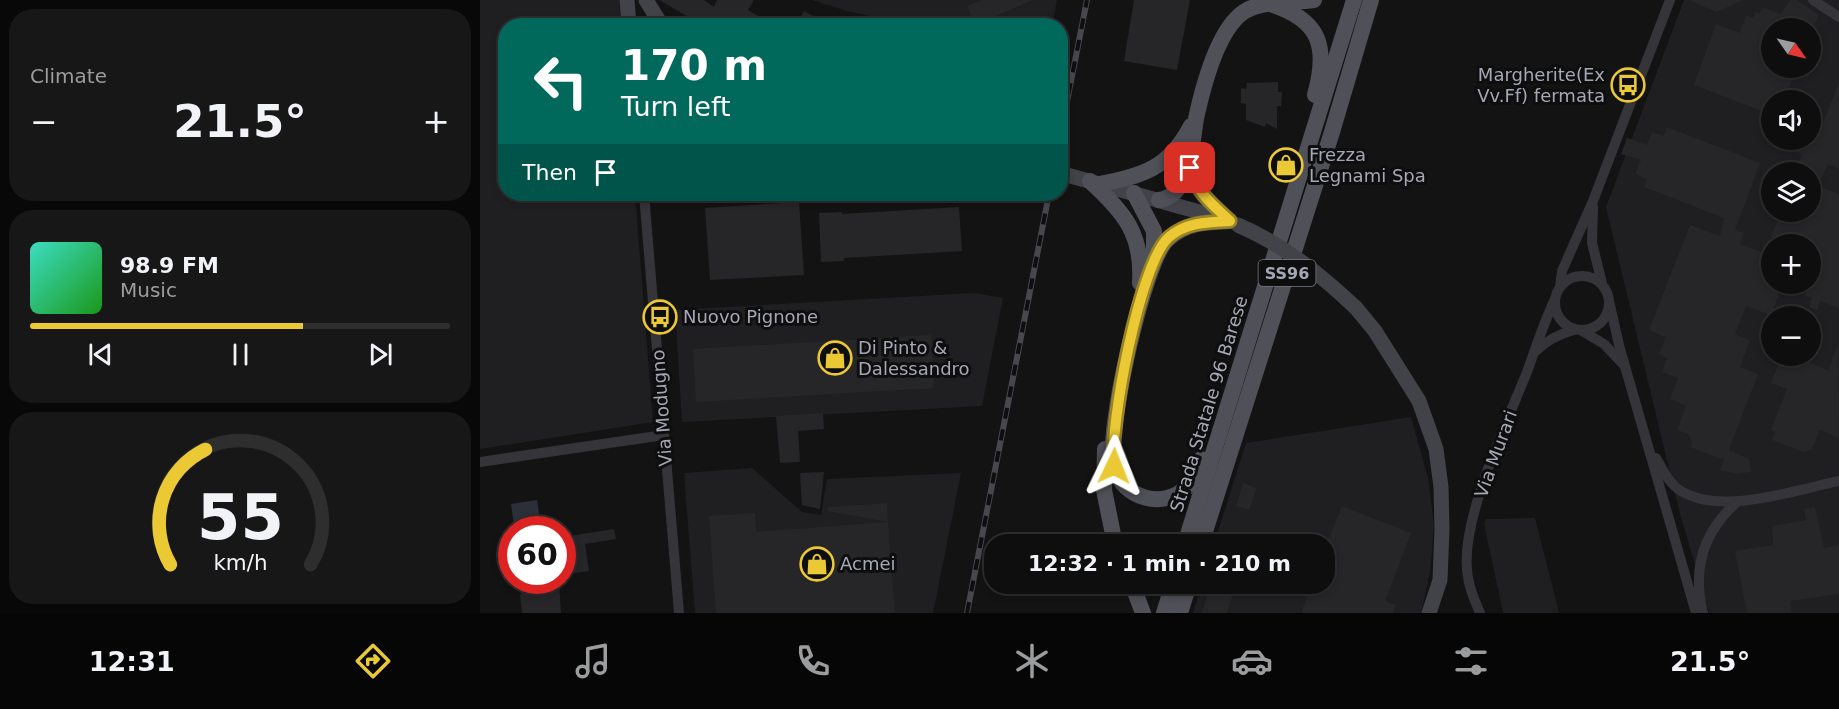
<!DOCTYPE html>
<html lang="en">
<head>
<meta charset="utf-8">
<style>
	body { margin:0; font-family:"DejaVu Sans",sans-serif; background:#171718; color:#f1f3f6; height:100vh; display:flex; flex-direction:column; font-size:22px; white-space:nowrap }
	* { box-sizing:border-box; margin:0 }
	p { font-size:20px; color:#9b9c9e }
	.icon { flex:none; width:33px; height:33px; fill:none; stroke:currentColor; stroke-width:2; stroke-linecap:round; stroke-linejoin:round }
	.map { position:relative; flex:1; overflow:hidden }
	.details { display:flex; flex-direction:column; gap:9px; padding:9px; background:#080808; width:480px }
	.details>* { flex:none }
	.top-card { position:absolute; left:18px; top:18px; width:570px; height:183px; border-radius:24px; box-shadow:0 3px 9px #0003,0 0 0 2px #2e2e2f; background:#00695c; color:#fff; overflow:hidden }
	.needle { width:39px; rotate:124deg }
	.fabs { position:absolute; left:1281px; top:18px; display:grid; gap:12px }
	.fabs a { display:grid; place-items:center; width:60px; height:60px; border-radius:50%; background:#0e0e0f; box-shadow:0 3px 9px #0003,0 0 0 2px #2e2e2f; font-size:30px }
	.speed { position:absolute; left:18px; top:516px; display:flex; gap:12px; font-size:30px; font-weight:700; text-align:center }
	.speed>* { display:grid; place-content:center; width:78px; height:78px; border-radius:50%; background:#0e0e0f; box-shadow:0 3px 9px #0003,0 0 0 2px #2e2e2f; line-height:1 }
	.speed .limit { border:9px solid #d22; background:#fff; color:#111 }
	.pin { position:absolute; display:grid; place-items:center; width:51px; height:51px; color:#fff; margin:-26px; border-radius:12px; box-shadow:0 3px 9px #0006 }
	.me { position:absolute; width:66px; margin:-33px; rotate:2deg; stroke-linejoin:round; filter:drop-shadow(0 0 4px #0008) }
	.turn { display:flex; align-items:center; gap:21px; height:126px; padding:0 24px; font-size:27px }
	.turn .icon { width:78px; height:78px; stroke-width:2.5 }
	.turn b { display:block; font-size:42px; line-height:51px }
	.then { display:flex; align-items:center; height:57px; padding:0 24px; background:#0003; gap:12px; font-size:22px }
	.big { font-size:45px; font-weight:800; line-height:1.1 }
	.details .widget { flex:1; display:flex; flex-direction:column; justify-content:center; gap:9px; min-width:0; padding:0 21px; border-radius:24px; background:#171718 }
	.details .dial { align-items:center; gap:0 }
	.dial svg { height:156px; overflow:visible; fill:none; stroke:#2e2e2f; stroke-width:7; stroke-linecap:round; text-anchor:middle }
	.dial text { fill:#f1f3f6; stroke:none }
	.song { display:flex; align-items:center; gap:18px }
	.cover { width:72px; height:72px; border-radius:9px; background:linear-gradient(135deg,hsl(170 70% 55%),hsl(120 70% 35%)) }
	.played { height:6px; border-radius:3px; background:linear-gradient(90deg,#ebc934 65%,#2e2e2f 65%) }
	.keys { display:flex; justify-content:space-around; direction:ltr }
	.heat { display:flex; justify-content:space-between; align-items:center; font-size:33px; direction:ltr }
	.trip { position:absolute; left:504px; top:534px; width:351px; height:60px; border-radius:24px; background:#0e0e0f; box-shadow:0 3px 9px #0003,0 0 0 2px #2e2e2f; font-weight:800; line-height:60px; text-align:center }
	.tabs { display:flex; height:96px; justify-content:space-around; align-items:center; background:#060606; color:#9b9c9e }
	.tabs .icon { width:42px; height:42px }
	.tabs .selected { color:#ebc934 }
	.tabs b { font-size:27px; color:#f1f3f6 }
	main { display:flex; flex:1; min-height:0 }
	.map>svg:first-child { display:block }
	.built { fill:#1f1f21; fill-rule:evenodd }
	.water { fill:#2a2f38 }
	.building { fill:#262628 }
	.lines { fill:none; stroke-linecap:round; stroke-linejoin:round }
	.street { stroke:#343439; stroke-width:10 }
	.secondary { stroke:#424349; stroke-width:15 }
	.primary { stroke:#505158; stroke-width:16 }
	.rail-casing { stroke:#47484e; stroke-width:6 }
	.rail { stroke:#0e0e0f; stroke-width:4; stroke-dasharray:11; stroke-linecap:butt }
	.secondary-bridge { stroke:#424349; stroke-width:15 }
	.route-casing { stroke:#998322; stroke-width:15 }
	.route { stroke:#ebc934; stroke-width:10 }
	.labels { text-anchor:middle; stroke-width:6; stroke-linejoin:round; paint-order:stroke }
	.shield { fill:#0e0e0f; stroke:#787982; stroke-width:1.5 }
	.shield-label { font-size:16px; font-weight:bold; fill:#a5a7b4 }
	.poi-label { font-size:18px; fill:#a5a7b4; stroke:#0e0e0f; text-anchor:start }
	.street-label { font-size:18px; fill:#a5a7b4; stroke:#0e0e0f }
</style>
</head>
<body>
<main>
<section class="details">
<div class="widget"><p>Climate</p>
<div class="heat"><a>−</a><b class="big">21.5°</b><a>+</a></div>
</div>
<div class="widget">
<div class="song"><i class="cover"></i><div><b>98.9 FM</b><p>Music</p></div></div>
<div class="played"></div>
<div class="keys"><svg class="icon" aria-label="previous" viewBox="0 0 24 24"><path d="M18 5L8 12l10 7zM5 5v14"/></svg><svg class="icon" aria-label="pause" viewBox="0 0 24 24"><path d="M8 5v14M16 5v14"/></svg><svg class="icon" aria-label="next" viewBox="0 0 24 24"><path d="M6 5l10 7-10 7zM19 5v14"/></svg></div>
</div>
<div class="widget dial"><svg viewBox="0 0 100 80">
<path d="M14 69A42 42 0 1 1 86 69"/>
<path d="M14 69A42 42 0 0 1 32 10" stroke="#ebc934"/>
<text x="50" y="56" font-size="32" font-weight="700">55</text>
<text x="50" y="72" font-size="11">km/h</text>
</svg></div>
</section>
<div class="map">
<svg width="1359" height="613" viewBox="0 0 1359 613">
	<rect width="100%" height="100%" fill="#131314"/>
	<g class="built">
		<polygon points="0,0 139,0 141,25 26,26 26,194 155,194 173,422 0,449"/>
		<polygon points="332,0 577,0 572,26 430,25 367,11"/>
		<path d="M1204,0H1359V613H1229L1199,510L1126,207ZM1292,28H1330V68H1292ZM1292,100H1330V140H1292ZM1292,172H1330V212H1292ZM1292,244H1330V284H1292ZM1292,316H1330V356H1292Z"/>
		<polygon points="494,293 523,298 502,406 202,422 195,310"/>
		<polygon points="931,417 948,478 954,525 950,573 941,613 713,613 722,584 844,584 844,544 734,544 766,443"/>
		<polygon points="272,468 322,512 341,515 347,479 481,473 453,613 215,613 204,473"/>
		<polygon points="1055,518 1079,613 1023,613 1004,523 1006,519"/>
	</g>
	<polygon class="water" points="57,500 61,527 48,529 47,523 34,525 31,504"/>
	<g class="building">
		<polygon points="179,0 224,0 234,7 237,0 274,0 268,10 295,26 224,26"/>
		<polygon points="501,0 553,0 495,25 487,6"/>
		<polygon points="654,0 710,0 697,70 644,61"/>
		<polygon points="1208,0 1263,0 1237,12"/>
		<polygon points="1310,0 1317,0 1339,15 1330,33 1330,28 1292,28 1292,68 1317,68 1304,100 1292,100 1292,115 1214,85 1236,24 1260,33 1266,15 1273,18 1275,12 1279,13 1284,8 1301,14"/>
		<polygon points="324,11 337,18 333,26 316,26"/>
		<polygon points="798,82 798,92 802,92 801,106 797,106 797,129 786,123 785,127 766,120 766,104 761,103 761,88 766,89 767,83"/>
		<polygon points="1359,83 1359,169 1348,164 1338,186 1359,194 1359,308 1340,301 1337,310 1329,307 1332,298 1325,295 1330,284 1330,244 1311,244 1291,237 1301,212 1330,212 1330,172 1315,172 1322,154 1286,140 1330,140 1330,129 1339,132"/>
		<polygon points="1187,127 1280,163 1255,230 1264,233 1260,244 1292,256 1292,284 1303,284 1291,315 1266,306 1255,334 1270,340 1260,367 1278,374 1249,450 1269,459 1271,472 1256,474 1240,470 1244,460 1210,447 1212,442 1208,434 1197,430 1206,406 1190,399 1198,378 1182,372 1187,358 1179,354 1186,337 1169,330 1210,225 1240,236 1244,218 1164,187 1167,179 1155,174 1161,160 1141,154 1147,138 1167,145 1172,132 1184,136"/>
		<polygon points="319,202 324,275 230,280 225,208"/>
		<polygon points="479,207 482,251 364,258 364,261 341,262 339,213 362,212 362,214"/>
		<polygon points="451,335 454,388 216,402 213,349"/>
		<polygon points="1358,344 1359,438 1340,430 1332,449 1324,452 1292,440 1295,432 1291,430 1307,389 1291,383 1298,365 1317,358 1348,370"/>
		<polygon points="343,413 344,429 318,431 320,462 300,463 296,416"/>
		<polygon points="344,472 340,509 322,505 320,473"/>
		<polygon points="763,483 777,488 769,510 756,506"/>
		<polygon points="407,503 408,522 347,511 348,507"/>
		<polygon points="862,506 931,533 905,601 916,605 913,613 821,613 832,584 844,584 844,551"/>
		<polygon points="1335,507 1344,548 1359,545 1359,594 1310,601 1312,613 1267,613 1255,551 1293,545 1292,526 1326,520 1324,509"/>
		<polygon points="275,513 276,532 408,522 415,613 236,613 229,516"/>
		<polygon points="134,529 136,539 105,544 109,571 82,575 82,537"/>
		<polygon points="79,584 81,613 42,613 40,594 64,585"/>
		<polygon points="731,584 756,584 747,613 722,613"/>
	</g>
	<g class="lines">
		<g class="street">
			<polyline points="1333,0 1359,17"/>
			<polyline points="164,194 199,613"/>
			<polyline points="1113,207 1112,243 1122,283"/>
			<circle cx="1102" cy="303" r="27"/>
			<polyline points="1080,287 1082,271 1113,201 1190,0"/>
			<polyline points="1129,301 1140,349 1216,613"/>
			<polyline points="1102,331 1124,344 1144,365"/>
			<path d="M1056,351C1067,340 1079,334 1094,330"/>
			<path d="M1176,458C1183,470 1189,484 1201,491C1242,516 1315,490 1359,481"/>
			<polyline points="0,462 184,435"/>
			<path d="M1000,613C994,599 988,585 987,569C982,517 1027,422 1047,372C1056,347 1064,322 1075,299"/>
			<path d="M1223,613C1212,569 1223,532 1257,502"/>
		</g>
		<g class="secondary">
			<polyline points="147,0 149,26"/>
			<polyline points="166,0 182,26"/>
			<polyline points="580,173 748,220"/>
			<polyline points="876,308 895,331 939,401 956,449 961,487 962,529 960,580 949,613"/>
		</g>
		<g class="primary">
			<path d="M793,5C841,21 848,48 835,95"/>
			<path d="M710,162C711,189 732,204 750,221"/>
			<path d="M610,181C644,212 663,234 660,283"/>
			<path d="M619,184C663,176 689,168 711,126"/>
			<polyline points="654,193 674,231 674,255"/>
			<path d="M679,200C713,195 711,140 717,114C724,83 739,25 767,10C787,0 813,3 834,0"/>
			<polyline points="625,449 624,490 635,544"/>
			<path d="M721,459C717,469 715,479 707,487C684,510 643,499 634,467C625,436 663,263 687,240C705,222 727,222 750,221"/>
			<polyline points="705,544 874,0"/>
			<polyline points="721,544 852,132 891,0"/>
			<polyline points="652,584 663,613"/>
			<polyline points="684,613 693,584"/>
			<polyline points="700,613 709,584"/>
		</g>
		<g class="rail-casing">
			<g id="rail">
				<polyline points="580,137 607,0"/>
				<polyline points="487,613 569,194"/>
			</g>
		</g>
		<use href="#rail" class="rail"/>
		<path class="secondary-bridge" d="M758,225C804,245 840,274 876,308"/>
	</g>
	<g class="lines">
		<g class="route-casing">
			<path id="route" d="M634,466C629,427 660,262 689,237C707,222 728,222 750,221C733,205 716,192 710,168"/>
		</g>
		<use href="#route" class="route"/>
	</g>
	<defs>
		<g id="bus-ring" transform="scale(1.725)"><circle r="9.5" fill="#0e0e0f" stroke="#ebc934" stroke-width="1.5"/><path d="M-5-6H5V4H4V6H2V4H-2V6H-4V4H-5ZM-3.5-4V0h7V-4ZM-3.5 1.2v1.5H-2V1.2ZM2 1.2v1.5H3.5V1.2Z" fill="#ebc934"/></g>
		<g id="shop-ring" transform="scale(1.725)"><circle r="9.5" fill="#0e0e0f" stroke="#ebc934" stroke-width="1.5"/><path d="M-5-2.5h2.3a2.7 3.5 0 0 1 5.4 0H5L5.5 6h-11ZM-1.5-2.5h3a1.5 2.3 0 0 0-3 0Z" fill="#ebc934"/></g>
	</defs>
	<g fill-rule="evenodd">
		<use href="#bus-ring" x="1148" y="85"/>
		<use href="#shop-ring" x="806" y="165"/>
		<use href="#bus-ring" x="180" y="317"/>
		<use href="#shop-ring" x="355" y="358"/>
		<use href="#shop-ring" x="337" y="564"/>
	</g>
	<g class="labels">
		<rect class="shield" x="778.5" y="260" width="57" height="26" rx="4.5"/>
		<g class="shield-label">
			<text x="807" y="279">SS96</text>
		</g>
		<g class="poi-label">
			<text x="1125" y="81" text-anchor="end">Margherite(Ex<tspan x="1125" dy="21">Vv.Ff) fermata</tspan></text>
			<text x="829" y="161">Frezza<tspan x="829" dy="21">Legnami Spa</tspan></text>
			<text x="203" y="323">Nuovo Pignone</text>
			<text x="378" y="354">Di Pinto &amp;<tspan x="378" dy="21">Dalessandro</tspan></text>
			<text x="360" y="570">Acmei</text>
		</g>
		<g class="street-label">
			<text transform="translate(729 404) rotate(-73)" y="6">Strada Statale 96 Barese</text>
			<text transform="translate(182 408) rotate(-94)" y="6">Via Modugno</text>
			<text transform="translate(1016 454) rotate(-70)" y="6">Via Murari</text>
		</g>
	</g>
</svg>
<div class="fabs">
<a><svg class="needle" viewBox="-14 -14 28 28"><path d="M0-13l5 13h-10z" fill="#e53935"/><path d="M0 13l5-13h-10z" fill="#9b9c9e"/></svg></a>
<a><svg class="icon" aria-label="sound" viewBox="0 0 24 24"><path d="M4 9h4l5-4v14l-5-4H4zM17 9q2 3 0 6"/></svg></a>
<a><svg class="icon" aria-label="layers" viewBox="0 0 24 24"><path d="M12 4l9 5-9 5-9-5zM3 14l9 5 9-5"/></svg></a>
<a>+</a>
<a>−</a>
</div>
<div class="speed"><div class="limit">60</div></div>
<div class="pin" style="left:710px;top:168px;background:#d93025"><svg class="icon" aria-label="arrive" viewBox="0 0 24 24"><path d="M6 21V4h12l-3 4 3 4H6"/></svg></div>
<svg class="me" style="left:634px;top:466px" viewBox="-20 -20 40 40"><path d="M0-17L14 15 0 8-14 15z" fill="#ebc934" stroke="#fff" stroke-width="4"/></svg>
<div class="trip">12:32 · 1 min · 210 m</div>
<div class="top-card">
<div class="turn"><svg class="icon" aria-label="left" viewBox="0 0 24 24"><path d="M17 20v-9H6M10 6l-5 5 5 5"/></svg><div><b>170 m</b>Turn left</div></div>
<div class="then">Then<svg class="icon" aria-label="arrive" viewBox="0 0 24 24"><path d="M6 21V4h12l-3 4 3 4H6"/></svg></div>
</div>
</div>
</main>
<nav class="tabs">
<b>12:31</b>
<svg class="icon selected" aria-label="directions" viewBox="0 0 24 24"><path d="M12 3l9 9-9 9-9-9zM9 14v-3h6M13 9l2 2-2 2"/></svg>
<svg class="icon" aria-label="music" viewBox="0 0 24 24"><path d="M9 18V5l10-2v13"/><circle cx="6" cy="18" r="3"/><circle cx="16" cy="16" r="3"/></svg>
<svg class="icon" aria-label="phone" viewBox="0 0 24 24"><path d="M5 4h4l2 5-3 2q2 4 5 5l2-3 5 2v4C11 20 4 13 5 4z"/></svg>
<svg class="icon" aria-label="climate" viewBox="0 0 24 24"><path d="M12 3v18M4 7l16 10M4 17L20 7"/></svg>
<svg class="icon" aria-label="car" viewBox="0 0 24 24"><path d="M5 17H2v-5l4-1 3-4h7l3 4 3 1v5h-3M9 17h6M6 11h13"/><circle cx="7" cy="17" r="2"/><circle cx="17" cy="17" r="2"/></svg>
<svg class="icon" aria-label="filters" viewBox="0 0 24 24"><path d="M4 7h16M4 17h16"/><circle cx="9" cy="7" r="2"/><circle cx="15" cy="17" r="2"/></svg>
<b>21.5°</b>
</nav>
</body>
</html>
